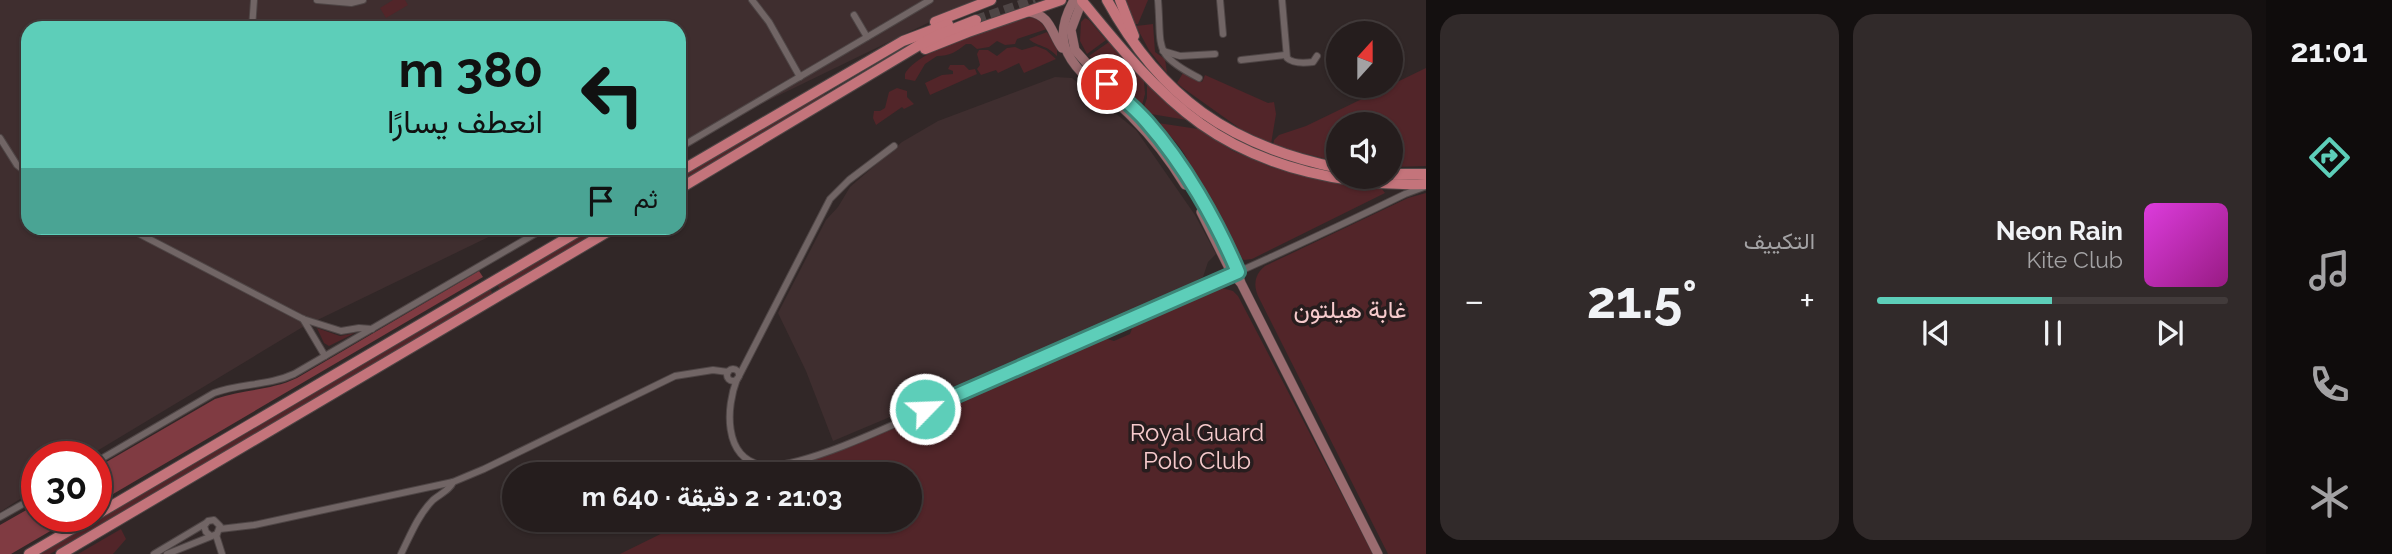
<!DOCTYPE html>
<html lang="ar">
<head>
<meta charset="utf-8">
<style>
	body { margin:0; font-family:Raleway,Vazirmatn,sans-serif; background:#312a2a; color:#f1f3f6; direction:rtl; height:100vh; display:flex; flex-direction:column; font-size:26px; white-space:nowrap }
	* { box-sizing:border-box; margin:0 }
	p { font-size:23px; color:#a3a2a4 }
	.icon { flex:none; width:38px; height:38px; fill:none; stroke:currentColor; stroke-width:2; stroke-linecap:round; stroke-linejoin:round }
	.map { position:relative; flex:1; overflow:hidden; direction:ltr }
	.drawer { display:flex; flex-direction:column; gap:14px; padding:14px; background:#141010; width:840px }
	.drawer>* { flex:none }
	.hud { position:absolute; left:21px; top:21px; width:665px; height:214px; border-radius:21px; box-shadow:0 2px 5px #0004,0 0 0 2px #423b3b; direction:rtl; background:#5dceb9; color:#111; overflow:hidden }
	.needle { width:46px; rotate:21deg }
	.controls { position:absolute; left:1326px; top:21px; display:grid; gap:14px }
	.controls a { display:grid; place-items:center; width:77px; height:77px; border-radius:50%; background:#251d1d; box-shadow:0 2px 5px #0004,0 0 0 2px #423b3b; font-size:35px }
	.speed { position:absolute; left:21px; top:441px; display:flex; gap:14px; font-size:35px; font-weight:700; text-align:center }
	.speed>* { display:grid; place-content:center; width:91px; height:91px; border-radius:50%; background:#251d1d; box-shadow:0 2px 5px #0004,0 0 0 2px #423b3b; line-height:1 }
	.speed .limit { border:10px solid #d22; background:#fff; color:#111 }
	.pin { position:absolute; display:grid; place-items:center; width:60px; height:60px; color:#fff; margin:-30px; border:4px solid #fff; border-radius:50%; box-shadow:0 2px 7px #0007 }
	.me { position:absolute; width:77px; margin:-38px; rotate:66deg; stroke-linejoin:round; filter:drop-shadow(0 0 5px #0008) }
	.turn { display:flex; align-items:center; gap:24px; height:147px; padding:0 28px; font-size:32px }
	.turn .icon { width:91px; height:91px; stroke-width:2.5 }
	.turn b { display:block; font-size:49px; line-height:60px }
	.then { display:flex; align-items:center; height:66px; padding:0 28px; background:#0003; gap:14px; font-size:26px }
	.big { font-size:52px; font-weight:700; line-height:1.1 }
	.drawer .widget { flex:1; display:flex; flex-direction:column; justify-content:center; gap:10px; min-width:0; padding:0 24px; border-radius:21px; background:#312a2a }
	.song { display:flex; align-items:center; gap:21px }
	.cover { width:84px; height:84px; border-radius:10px; background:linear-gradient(135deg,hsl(300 70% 55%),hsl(310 70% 35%)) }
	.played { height:7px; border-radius:4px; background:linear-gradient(90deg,#5dceb9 50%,#423b3b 50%) }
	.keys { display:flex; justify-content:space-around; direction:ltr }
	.heat { display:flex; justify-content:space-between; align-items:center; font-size:38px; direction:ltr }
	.drawer .tiles { flex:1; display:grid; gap:14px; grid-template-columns:repeat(2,1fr) }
	.trip { position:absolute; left:502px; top:462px; width:420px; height:70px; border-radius:35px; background:#251d1d; box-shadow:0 2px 5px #0004,0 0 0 2px #423b3b; font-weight:700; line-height:70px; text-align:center; direction:rtl }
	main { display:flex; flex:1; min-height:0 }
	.menu { display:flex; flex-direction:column; width:126px; justify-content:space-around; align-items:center; background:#0f0c0c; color:#a3a2a4 }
	.menu .icon { width:49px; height:49px }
	.menu .on { color:#5dceb9 }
	.menu b { font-size:32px; color:#f1f3f6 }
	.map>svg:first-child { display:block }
	.built { fill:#3f2e2f }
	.green { fill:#522529 }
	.forest { fill:#803b42 }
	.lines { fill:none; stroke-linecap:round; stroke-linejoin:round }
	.primary-tunnel { stroke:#4e4545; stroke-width:10; stroke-dasharray:10 5; stroke-linecap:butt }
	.street-casing { stroke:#4e4545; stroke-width:8 }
	.secondary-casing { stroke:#4e4545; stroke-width:10 }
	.primary-casing { stroke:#4e4545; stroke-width:12 }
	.street { stroke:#716565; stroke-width:6 }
	.secondary { stroke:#9b6c70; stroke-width:9 }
	.primary { stroke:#c4747b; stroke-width:10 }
	.route-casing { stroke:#3c8678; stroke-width:18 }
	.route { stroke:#5dceb9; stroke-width:12 }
	.labels { text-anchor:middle; stroke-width:7; stroke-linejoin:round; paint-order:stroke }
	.park-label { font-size:24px; fill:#f6cacc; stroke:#271d1e }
</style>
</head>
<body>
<main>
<nav class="menu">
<b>21:01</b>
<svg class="icon on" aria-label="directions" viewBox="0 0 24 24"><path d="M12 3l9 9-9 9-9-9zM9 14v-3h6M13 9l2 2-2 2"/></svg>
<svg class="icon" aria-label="music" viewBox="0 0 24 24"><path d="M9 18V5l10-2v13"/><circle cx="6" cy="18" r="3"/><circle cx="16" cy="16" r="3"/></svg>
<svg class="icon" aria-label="phone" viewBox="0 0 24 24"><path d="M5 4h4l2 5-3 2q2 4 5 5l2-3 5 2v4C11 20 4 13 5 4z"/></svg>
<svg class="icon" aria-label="climate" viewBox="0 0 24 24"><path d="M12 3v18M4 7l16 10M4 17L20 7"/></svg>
</nav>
<section class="drawer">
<div class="tiles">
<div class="widget">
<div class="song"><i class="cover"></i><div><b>Neon Rain</b><p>Kite Club</p></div></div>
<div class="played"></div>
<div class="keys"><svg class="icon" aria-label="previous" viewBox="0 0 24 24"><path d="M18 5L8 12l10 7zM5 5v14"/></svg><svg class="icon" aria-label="pause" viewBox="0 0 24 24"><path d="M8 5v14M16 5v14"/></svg><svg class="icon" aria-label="next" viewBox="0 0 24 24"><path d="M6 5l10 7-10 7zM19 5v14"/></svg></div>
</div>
<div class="widget"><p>التكييف</p>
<div class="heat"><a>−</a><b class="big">21.5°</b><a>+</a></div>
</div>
</div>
</section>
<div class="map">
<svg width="1426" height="554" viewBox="0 0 1426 554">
	<rect width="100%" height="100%" fill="#312727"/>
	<g class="built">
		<polygon points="0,0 975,0 679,144 679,28 28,28 28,228 507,228 301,328 87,457 37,457 37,488 0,512"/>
		<polygon points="1055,77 1072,78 1136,130 1195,215 1216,254 1208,262 1203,277 1101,328 833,441 806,371 778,313 826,220 838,207 850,187 902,142 938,121"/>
	</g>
	<g class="green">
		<polygon points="393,0 405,0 408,5 386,18 380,8"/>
		<polygon points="1125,0 1148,0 1138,24 1135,24 1127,10"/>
		<path d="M1032,17H1036L1047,29L1017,39L1015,44L1005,45L997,41L989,47L977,49L971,44H966C956,52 950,56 937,56L925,64L915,81L905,79V74C919,48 1002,25 1032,17Z"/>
		<polygon points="1085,18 1089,20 1106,40 1087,54 1080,41 1081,22"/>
		<polygon points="1153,24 1155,52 1165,59 1167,73 1149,50 1136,26"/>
		<path d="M1047,32L1057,49V56C1046,44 1037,47 1029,39Z"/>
		<polygon points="1109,42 1144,81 1145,94 1142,105 1089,56"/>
		<polygon points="1036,46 1046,50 1056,59 1024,73 1019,63 998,73 996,70 981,75 977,69 980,65 977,54 979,50 988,50 997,56 1007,48 1015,47 1022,50"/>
		<polygon points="950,65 964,65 969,70 975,69 977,74 930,95 925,83 942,75 953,74 953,71 948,69"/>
		<polygon points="1426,68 1426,166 1391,167 1391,124 1339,124 1339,162 1273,146 1274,140 1279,135 1306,126"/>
		<polygon points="1183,73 1202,82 1205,75 1268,103 1274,102 1276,114 1271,144 1242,130 1183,88 1177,83"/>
		<polygon points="1147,84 1187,120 1151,114 1144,107 1147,98"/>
		<polygon points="897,88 907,91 907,97 914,104 904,109 902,107 876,125 873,118 874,111 880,111 885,108 889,92"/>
		<polygon points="823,92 826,97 679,183 679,178"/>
		<path d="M1158,123L1198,129L1233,151L1271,167L1321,180L1382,189L1385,193L1252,259L1244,260L1237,255L1189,170C1191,154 1168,135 1158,123Z"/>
		<path d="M1426,193V554H1388L1258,296C1253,284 1255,274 1265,266L1408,198Z"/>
		<polygon points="594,228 604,228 500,289 497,285"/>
		<polygon points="1222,288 1233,291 1238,296 1373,554 620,554 689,520 910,520 910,474 781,474 1104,338 1114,341 1130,334 1133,326"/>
		<polygon points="490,289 493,294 50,554 40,554"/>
		<polygon points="317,328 340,336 355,333 329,346 324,343"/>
		<polygon points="121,529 126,539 113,554 78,554"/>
	</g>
	<g class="forest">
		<path d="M479,271L483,277L96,504V468L215,399C242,389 270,391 297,378Z"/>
		<polygon points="37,504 37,516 76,516 11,554 0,554 0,525"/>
	</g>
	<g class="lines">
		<polyline class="primary-tunnel" points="976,20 1035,0"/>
		<g class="street-casing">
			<g id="street">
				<polyline points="317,0 351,3 363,0"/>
				<polyline points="752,0 769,22 800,77"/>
				<path d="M1158,0C1162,49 1152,54 1199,78"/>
				<polyline points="1220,0 1223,34"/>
				<path d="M1282,0L1287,58C1293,64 1305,63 1313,62L1317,56"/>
				<polyline points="854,15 867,37"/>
				<polyline points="252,28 254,0"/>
				<polyline points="1163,51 1180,56 1215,54"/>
				<polyline points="1241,60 1285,55"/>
				<polyline points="0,138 17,165 28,174"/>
				<polyline points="679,148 930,0"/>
				<polyline points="128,228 303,319 341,331 359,328 372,329"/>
				<polyline points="303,319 325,356"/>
				<circle cx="733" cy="375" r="6"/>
				<polyline points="739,376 830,199 849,180 894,146"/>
				<path d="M737,379C726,407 723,457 761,465C801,473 928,408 969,390C1115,326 1262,264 1405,194L1424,187"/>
				<path d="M96,462L214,393C240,383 268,386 294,374L545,228"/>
				<polyline points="0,517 37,496"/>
				<polyline points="220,529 254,525 453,482 484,469 675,376 713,370 728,372"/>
				<polyline points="216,535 222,554"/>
				<polyline points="154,554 206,523"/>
				<polyline points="167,554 217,534 220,526 214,520 208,521 204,526 206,532 211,536"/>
				<path d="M401,554C410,536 418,515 433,500C440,494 450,490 453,482"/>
			</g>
		</g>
		<g class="secondary-casing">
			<g id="secondary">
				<path d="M1074,0C1066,14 1060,31 1065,47C1075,76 1111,95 1132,117C1152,137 1170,160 1185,185"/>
				<polyline points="1082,1 1071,30 1075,50 1098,76 1146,121 1173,155 1196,191 1236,267 1241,283 1378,554"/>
				<path d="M1029,12C1051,15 1051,33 1062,48"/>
				<polyline points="1201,212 1230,270 1240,282"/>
			</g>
		</g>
		<g class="primary-casing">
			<g id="primary">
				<path d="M1107,0C1161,98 1230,146 1339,168"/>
				<polyline points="1120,0 1134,36"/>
				<path d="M1082,1C1118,45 1155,91 1201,124C1264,169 1350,187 1426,184"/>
				<polyline points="935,22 991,0"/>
				<polyline points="925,49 968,32 1061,0"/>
				<polyline points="679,172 903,41 948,24"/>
				<polyline points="1391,174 1426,174"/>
				<polyline points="679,189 921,44 943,33 976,20"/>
				<polyline points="96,515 584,228"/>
				<polyline points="29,554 94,516"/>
				<polyline points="61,554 614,228"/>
			</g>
		</g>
		<use href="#street" class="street"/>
		<use href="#secondary" class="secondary"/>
		<use href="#primary" class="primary"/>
	</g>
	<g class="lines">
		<g class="route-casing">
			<path id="route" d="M925,409L1238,272C1216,220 1184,164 1147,122C1135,108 1121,97 1107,84"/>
		</g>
		<use href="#route" class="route"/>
	</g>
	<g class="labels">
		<g class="park-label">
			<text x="1350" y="318">غابة هيلتون</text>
			<text x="1197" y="441">Royal Guard<tspan x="1197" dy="28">Polo Club</tspan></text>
		</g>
	</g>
</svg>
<div class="controls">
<a><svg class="needle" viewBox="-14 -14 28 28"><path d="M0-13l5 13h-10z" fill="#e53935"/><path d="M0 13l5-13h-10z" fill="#a3a2a4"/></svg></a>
<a><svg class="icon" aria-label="sound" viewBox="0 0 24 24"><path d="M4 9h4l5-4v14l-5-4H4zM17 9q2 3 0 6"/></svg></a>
</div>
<div class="speed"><div class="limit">30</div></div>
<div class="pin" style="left:1107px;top:84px;background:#d93025"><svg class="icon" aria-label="arrive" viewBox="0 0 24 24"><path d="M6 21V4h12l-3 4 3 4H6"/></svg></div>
<svg class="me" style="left:925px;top:409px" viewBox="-20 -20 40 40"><circle r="17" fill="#5dceb9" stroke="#fff" stroke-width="3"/><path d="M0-11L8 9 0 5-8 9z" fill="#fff"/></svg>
<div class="trip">21:03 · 2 دقيقة · 640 m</div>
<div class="hud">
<div class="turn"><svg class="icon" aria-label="left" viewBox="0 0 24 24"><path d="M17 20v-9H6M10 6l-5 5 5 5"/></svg><div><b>380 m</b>انعطف يسارًا</div></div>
<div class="then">ثم<svg class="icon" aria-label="arrive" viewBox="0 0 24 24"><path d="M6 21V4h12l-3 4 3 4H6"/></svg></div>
</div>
</div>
</main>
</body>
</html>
